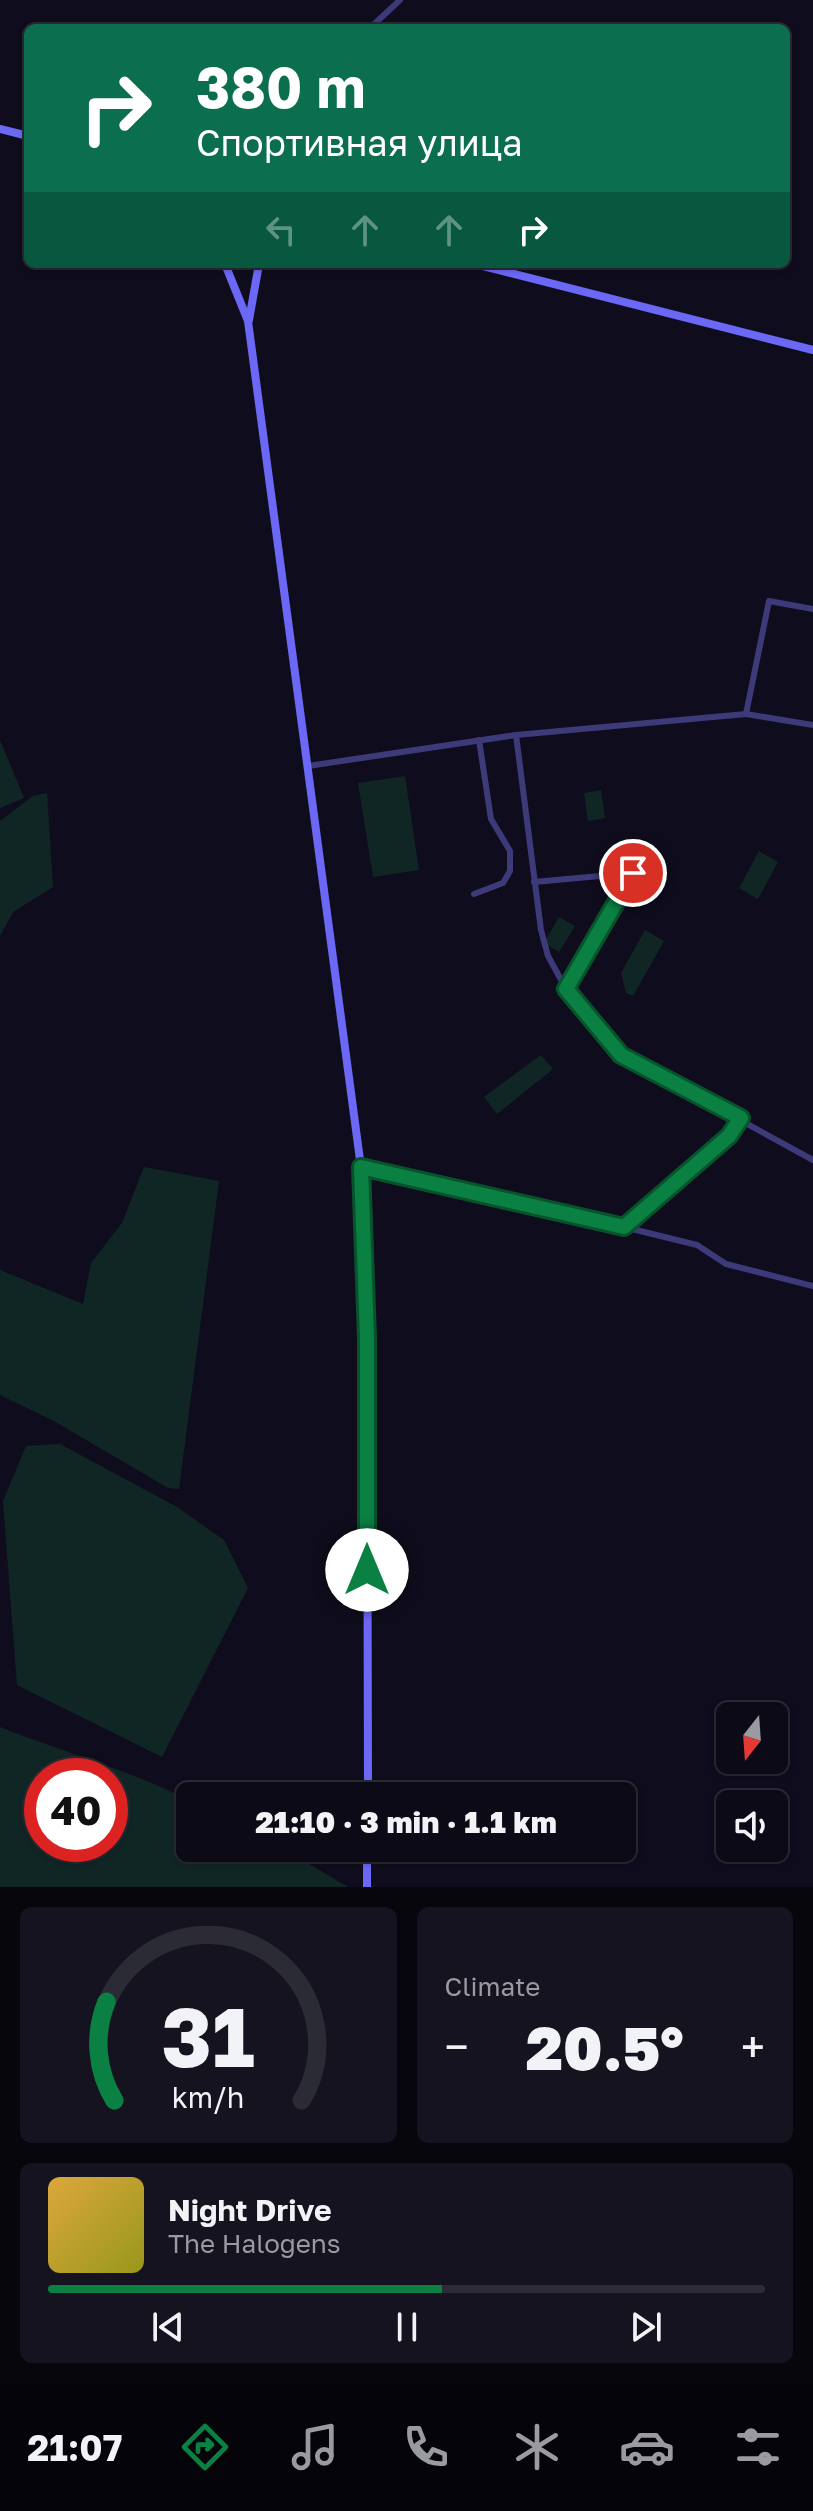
<!DOCTYPE html>
<html lang="en">
<head>
<meta charset="utf-8">
<style>
	body { margin:0; font-family:"Golos Text",sans-serif; background:#14131f; color:#f1f3f6; height:100vh; display:flex; flex-direction:column; font-size:30px; white-space:nowrap }
	* { box-sizing:border-box; margin:0 }
	p { font-size:26px; color:#9a9aa1 }
	.icon { flex:none; width:44px; height:44px; fill:none; stroke:currentColor; stroke-width:2; stroke-linecap:round; stroke-linejoin:round }
	.map { position:relative; height:1887px; overflow:hidden }
	.sheet { display:flex; flex-direction:column; gap:20px; padding:20px; background:#06060c; flex:1 }
	.sheet>* { flex:none }
	.guide { position:absolute; left:24px; top:24px; width:766px; height:244px; border-radius:12px; box-shadow:0 2px 6px #0004,0 0 0 2px #2b2b35; background:#0b6e4f; color:#fff; overflow:hidden }
	.needle { width:52px; rotate:197deg }
	.buttons { position:absolute; left:716px; top:1702px; display:grid; gap:16px }
	.buttons a { display:grid; place-items:center; width:72px; height:72px; border-radius:12px; background:#0b0a16; box-shadow:0 2px 6px #0004,0 0 0 2px #2b2b35; font-size:40px }
	.speed { position:absolute; left:24px; top:1758px; display:flex; gap:16px; font-size:40px; font-weight:700; text-align:center }
	.speed>* { display:grid; place-content:center; width:104px; height:104px; border-radius:50%; background:#0b0a16; box-shadow:0 2px 6px #0004,0 0 0 2px #2b2b35; line-height:1 }
	.speed .limit { border:12px solid #d22; background:#fff; color:#111 }
	.pin { position:absolute; display:grid; place-items:center; width:68px; height:68px; color:#fff; margin:-34px; border:4px solid #fff; border-radius:50%; box-shadow:0 2px 8px #0007 }
	.me { position:absolute; width:88px; margin:-44px; rotate:0deg; stroke-linejoin:round; filter:drop-shadow(0 0 6px #0008) }
	.turn { display:flex; align-items:center; gap:28px; height:168px; padding:0 40px; font-size:36px }
	.turn .icon { width:104px; height:104px; stroke-width:2.5 }
	.turn b { display:block; font-size:56px; line-height:68px }
	.lanes { display:flex; align-items:center; height:76px; padding:0 40px; background:#0003; justify-content:center; gap:40px; direction:ltr }
	.lanes .off { opacity:.35 }
	.big { font-size:60px; font-weight:800; line-height:1.1 }
	.sheet .card { flex:1; display:flex; flex-direction:column; justify-content:center; gap:12px; min-width:0; padding:0 28px; border-radius:12px; background:#14131f }
	.sheet .dial { align-items:center; gap:0 }
	.dial svg { height:208px; overflow:visible; fill:none; stroke:#2b2b35; stroke-width:7; stroke-linecap:round; text-anchor:middle }
	.dial text { fill:#f1f3f6; stroke:none }
	.song { display:flex; align-items:center; gap:24px }
	.cover { width:96px; height:96px; border-radius:12px; background:linear-gradient(135deg,hsl(40 70% 55%),hsl(60 70% 35%)) }
	.played { height:8px; border-radius:4px; background:linear-gradient(90deg,#0b8043 55%,#2b2b35 55%) }
	.keys { display:flex; justify-content:space-around; direction:ltr }
	.heat { display:flex; justify-content:space-between; align-items:center; font-size:44px; direction:ltr }
	.sheet .tiles { flex:1; display:grid; gap:20px; grid-template-columns:1fr 1fr }
	.card:last-child { grid-column:span 2 }
	.trip { position:absolute; left:176px; top:1782px; width:460px; height:80px; border-radius:12px; background:#0b0a16; box-shadow:0 2px 6px #0004,0 0 0 2px #2b2b35; font-weight:800; line-height:80px; text-align:center }
	.menu { display:flex; height:128px; justify-content:space-around; align-items:center; background:#040409; color:#9a9aa1 }
	.menu .icon { width:56px; height:56px }
	.menu .selected { color:#0b8043 }
	.menu b { font-size:36px; color:#f1f3f6 }
	.map>svg:first-child { display:block }
	.green { fill:#102625; fill-rule:evenodd }
	.lines { fill:none; stroke-linecap:round; stroke-linejoin:round }
	.street { stroke:#3d3a79; stroke-width:6 }
	.secondary { stroke:#6c68f6; stroke-width:8 }
	.route-casing { stroke:#07532c; stroke-width:20 }
	.route { stroke:#0b8043; stroke-width:14 }
</style>
</head>
<body>
<div class="map">
<svg width="813" height="1887" viewBox="0 0 813 1887">
	<rect width="100%" height="100%" fill="#0f0d1d"/>
	<g class="green">
		<polygon points="0,740 24,798 0,808"/>
		<polygon points="405,776 419,870 373,877 358,783"/>
		<polygon points="601,790 605,818 588,821 584,793"/>
		<polygon points="47,793 53,887 13,912 0,936 0,821 33,796"/>
		<polygon points="759,851 778,862 758,899 739,888"/>
		<polygon points="559,917 575,926 559,952 544,943"/>
		<polygon points="645,930 664,941 633,996 626,993 621,973"/>
		<polygon points="541,1055 553,1069 497,1114 484,1097"/>
		<polygon points="144,1167 219,1181 179,1489 168,1488 54,1421 0,1395 0,1270 83,1304 91,1263 122,1223"/>
		<polygon points="60,1444 177,1507 224,1540 248,1588 162,1757 17,1685 3,1501 26,1446"/>
		<path d="M0,1727C63,1752 130,1770 190,1801V1848H282L348,1887H0ZM42,1776H110V1844H42Z"/>
	</g>
	<g class="lines">
		<g class="street">
			<polyline points="370,28 400,0"/>
			<polyline points="746,714 769,601 813,609"/>
			<polyline points="813,725 746,714 516,735 541,930 548,956 566,989 621,1055 813,1160"/>
			<polyline points="308,766 516,735"/>
			<polyline points="534,882 633,873"/>
			<polyline points="474,894 503,883 510,871 510,851 491,819 479,740"/>
			<polyline points="566,989 633,873"/>
			<polyline points="361,1167 624,1227 729,1136 741,1118"/>
			<polyline points="624,1227 697,1245 726,1264 813,1286"/>
		</g>
		<g class="secondary">
			<polyline points="0,129 28,136"/>
			<polyline points="225,264 248,321 362,1175 367,1338 368,1796"/>
			<polyline points="475,264 813,350"/>
			<polyline points="249,320 259,264"/>
			<polyline points="367,1887 367,1848"/>
		</g>
	</g>
	<g class="lines">
		<g class="route-casing">
			<polyline id="route" points="367,1570 367,1338 361,1167 624,1227 729,1136 741,1118 621,1055 566,989 633,873"/>
		</g>
		<use href="#route" class="route"/>
	</g>
</svg>
<div class="buttons">
<a><svg class="needle" viewBox="-14 -14 28 28"><path d="M0-13l5 13h-10z" fill="#e53935"/><path d="M0 13l5-13h-10z" fill="#9a9aa1"/></svg></a>
<a><svg class="icon" aria-label="sound" viewBox="0 0 24 24"><path d="M4 9h4l5-4v14l-5-4H4zM17 9q2 3 0 6"/></svg></a>
</div>
<div class="speed"><div class="limit">40</div></div>
<div class="pin" style="left:633px;top:873px;background:#d93025"><svg class="icon" aria-label="arrive" viewBox="0 0 24 24"><path d="M6 21V4h12l-3 4 3 4H6"/></svg></div>
<svg class="me" style="left:367px;top:1570px" viewBox="-20 -20 40 40"><circle r="19" fill="#fff"/><path d="M0-13L10 11 0 6-10 11z" fill="#0b8043"/></svg>
<div class="trip">21:10 · 3 min · 1.1 km</div>
<div class="guide">
<div class="turn"><svg class="icon" aria-label="right" viewBox="0 0 24 24"><path d="M7 20v-9h11M14 6l5 5-5 5"/></svg><div><b>380 m</b>Спортивная улица</div></div>
<div class="lanes"><svg class="icon off" aria-label="left" viewBox="0 0 24 24"><path d="M17 20v-9H6M10 6l-5 5 5 5"/></svg><svg class="icon off" aria-label="ahead" viewBox="0 0 24 24"><path d="M12 20V5M6 11l6-6 6 6"/></svg><svg class="icon off" aria-label="ahead" viewBox="0 0 24 24"><path d="M12 20V5M6 11l6-6 6 6"/></svg><svg class="icon" aria-label="right" viewBox="0 0 24 24"><path d="M7 20v-9h11M14 6l5 5-5 5"/></svg></div>
</div>
</div>
<section class="sheet">
<div class="tiles">
<div class="card dial"><svg viewBox="0 0 100 80">
<path d="M14 69A42 42 0 1 1 86 69"/>
<path d="M14 69A42 42 0 0 1 11 31" stroke="#0b8043"/>
<text x="50" y="56" font-size="32" font-weight="700">31</text>
<text x="50" y="72" font-size="11">km/h</text>
</svg></div>
<div class="card"><p>Climate</p>
<div class="heat"><a>−</a><b class="big">20.5°</b><a>+</a></div>
</div>
<div class="card">
<div class="song"><i class="cover"></i><div><b>Night Drive</b><p>The Halogens</p></div></div>
<div class="played"></div>
<div class="keys"><svg class="icon" aria-label="previous" viewBox="0 0 24 24"><path d="M18 5L8 12l10 7zM5 5v14"/></svg><svg class="icon" aria-label="pause" viewBox="0 0 24 24"><path d="M8 5v14M16 5v14"/></svg><svg class="icon" aria-label="next" viewBox="0 0 24 24"><path d="M6 5l10 7-10 7zM19 5v14"/></svg></div>
</div>
</div>
</section>
<nav class="menu">
<b>21:07</b>
<svg class="icon selected" aria-label="directions" viewBox="0 0 24 24"><path d="M12 3l9 9-9 9-9-9zM9 14v-3h6M13 9l2 2-2 2"/></svg>
<svg class="icon" aria-label="music" viewBox="0 0 24 24"><path d="M9 18V5l10-2v13"/><circle cx="6" cy="18" r="3"/><circle cx="16" cy="16" r="3"/></svg>
<svg class="icon" aria-label="phone" viewBox="0 0 24 24"><path d="M5 4h4l2 5-3 2q2 4 5 5l2-3 5 2v4C11 20 4 13 5 4z"/></svg>
<svg class="icon" aria-label="climate" viewBox="0 0 24 24"><path d="M12 3v18M4 7l16 10M4 17L20 7"/></svg>
<svg class="icon" aria-label="car" viewBox="0 0 24 24"><path d="M5 17H2v-5l4-1 3-4h7l3 4 3 1v5h-3M9 17h6M6 11h13"/><circle cx="7" cy="17" r="2"/><circle cx="17" cy="17" r="2"/></svg>
<svg class="icon" aria-label="filters" viewBox="0 0 24 24"><path d="M4 7h16M4 17h16"/><circle cx="9" cy="7" r="2"/><circle cx="15" cy="17" r="2"/></svg>
</nav>
</body>
</html>
